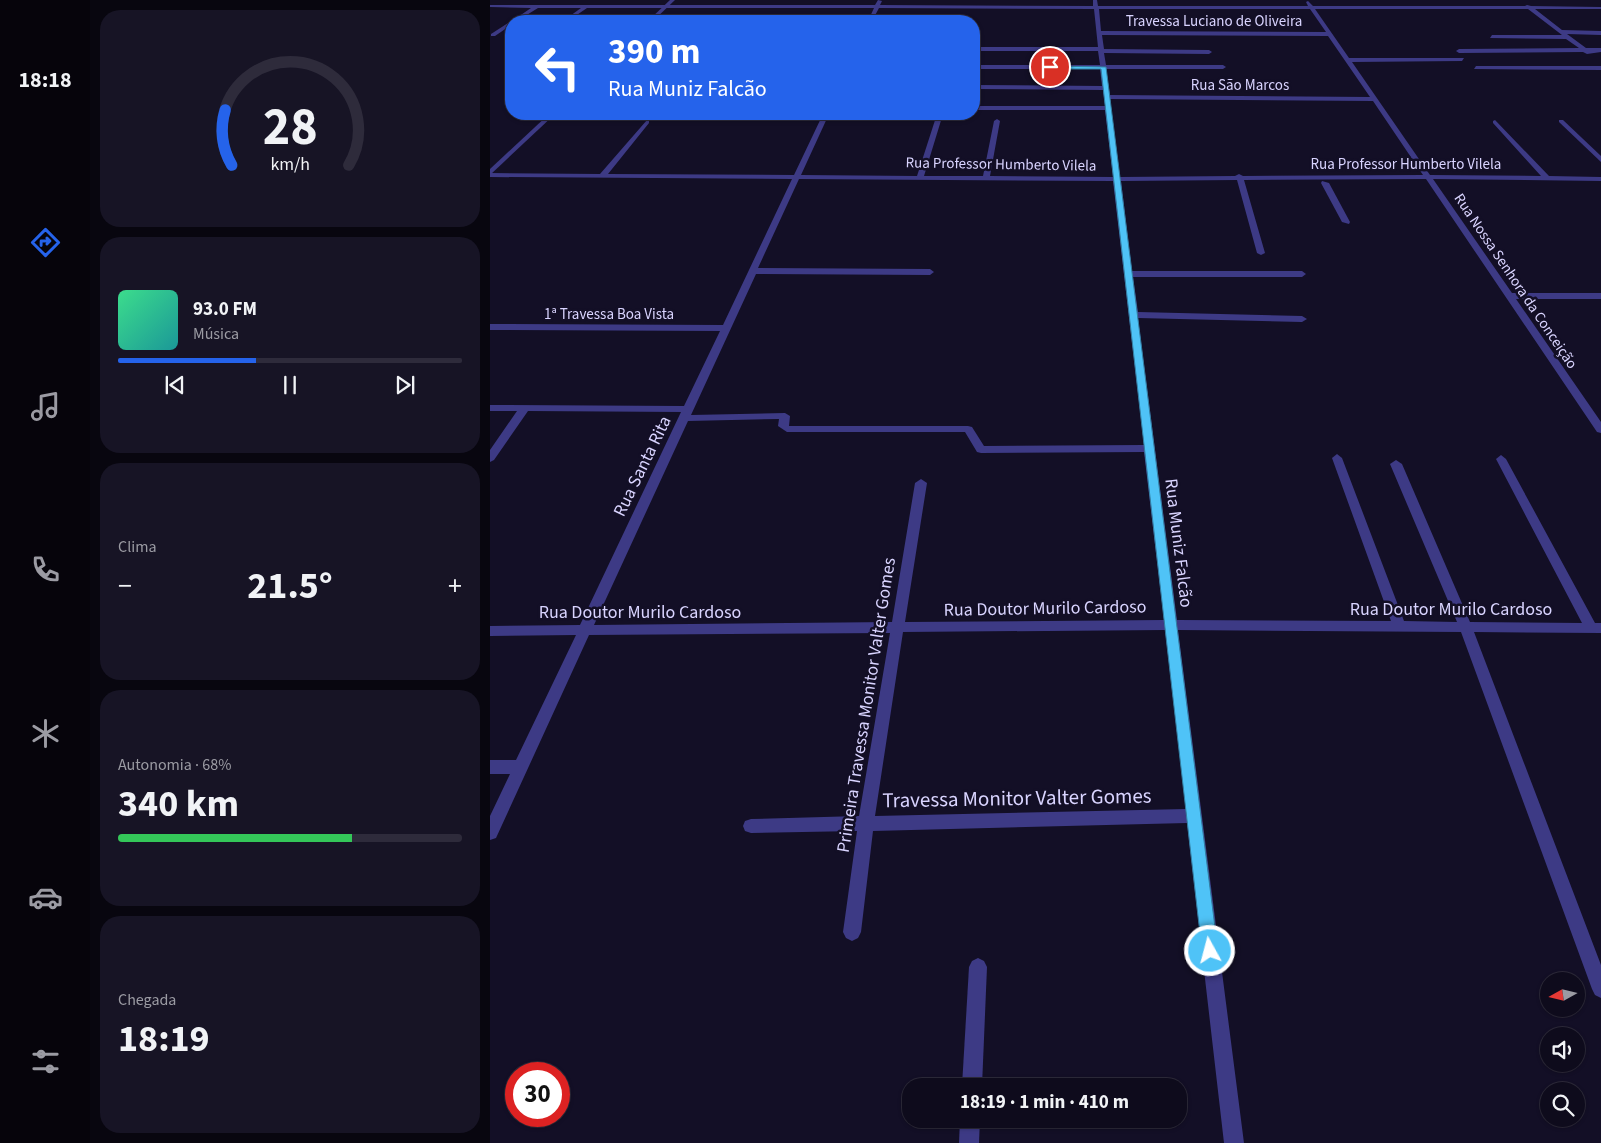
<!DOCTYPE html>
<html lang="pt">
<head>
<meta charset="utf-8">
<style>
	body { margin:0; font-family:"Source Sans 3",sans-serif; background:#171425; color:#f1f3f6; height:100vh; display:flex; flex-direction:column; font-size:19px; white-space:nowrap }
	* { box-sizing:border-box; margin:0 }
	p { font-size:16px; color:#9b9ba3 }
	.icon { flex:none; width:28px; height:28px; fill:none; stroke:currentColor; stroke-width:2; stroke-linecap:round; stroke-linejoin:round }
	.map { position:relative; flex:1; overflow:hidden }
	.sheet { display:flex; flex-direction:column; gap:10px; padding:10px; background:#08060f; width:400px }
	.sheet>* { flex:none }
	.top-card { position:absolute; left:15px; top:15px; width:475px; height:105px; border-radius:20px; box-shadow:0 1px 4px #0004,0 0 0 1px #2e2b3b; background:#2563eb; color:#fff; overflow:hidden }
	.needle { width:32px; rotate:262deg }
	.tools { position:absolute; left:1050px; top:972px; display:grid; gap:10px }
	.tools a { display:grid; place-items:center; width:45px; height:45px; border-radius:50%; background:#0e0b1c; box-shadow:0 1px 4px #0004,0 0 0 1px #2e2b3b; font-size:25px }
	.speed { position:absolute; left:15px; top:1062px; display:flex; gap:10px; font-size:25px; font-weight:700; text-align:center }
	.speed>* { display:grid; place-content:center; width:65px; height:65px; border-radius:50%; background:#0e0b1c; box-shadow:0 1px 4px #0004,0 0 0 1px #2e2b3b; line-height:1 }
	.speed .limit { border:8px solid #d22; background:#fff; color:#111 }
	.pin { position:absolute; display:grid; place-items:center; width:42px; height:42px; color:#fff; margin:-21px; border:2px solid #fff; border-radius:50%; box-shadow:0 1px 5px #0007 }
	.me { position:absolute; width:55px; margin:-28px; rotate:353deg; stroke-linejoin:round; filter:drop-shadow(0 0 4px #0008) }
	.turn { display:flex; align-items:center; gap:18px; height:105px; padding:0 20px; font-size:22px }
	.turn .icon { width:65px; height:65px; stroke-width:2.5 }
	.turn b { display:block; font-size:35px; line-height:42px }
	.big { font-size:38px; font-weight:700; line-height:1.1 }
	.sheet .tile { flex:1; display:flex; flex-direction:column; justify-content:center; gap:8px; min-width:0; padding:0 18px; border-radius:20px; background:#171425 }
	.sheet .dial { align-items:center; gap:0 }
	.dial svg { height:130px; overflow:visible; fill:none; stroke:#2e2b3b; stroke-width:7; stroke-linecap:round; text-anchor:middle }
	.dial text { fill:#f1f3f6; stroke:none }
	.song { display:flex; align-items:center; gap:15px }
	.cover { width:60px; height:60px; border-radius:8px; background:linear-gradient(135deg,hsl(150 70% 55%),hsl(180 70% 35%)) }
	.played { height:5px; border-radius:2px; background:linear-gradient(90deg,#2563eb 40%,#2e2b3b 40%) }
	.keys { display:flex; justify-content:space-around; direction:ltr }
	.heat { display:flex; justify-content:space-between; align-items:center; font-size:28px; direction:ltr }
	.charge { height:8px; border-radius:4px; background:linear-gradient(90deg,#34c759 68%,#2e2b3b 0) }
	.trip { position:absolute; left:412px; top:1078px; width:285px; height:50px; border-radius:20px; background:#0e0b1c; box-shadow:0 1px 4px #0004,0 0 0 1px #2e2b3b; font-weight:700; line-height:50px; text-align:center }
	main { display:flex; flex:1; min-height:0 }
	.tab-bar { display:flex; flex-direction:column; width:90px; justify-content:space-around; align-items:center; background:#06040b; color:#9b9ba3 }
	.tab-bar .icon { width:35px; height:35px }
	.tab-bar .current { color:#2563eb }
	.tab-bar b { font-size:22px; color:#f1f3f6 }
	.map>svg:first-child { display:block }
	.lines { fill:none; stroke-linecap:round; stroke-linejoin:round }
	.service { fill:#3d3a85; fill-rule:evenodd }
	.minor { fill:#3d3a85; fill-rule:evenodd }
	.tertiary { fill:#3d3a85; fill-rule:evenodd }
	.route { fill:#4fc3f7; stroke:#337fa1 }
	.labels { text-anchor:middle; stroke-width:5; stroke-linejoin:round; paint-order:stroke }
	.far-street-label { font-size:15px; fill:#d9d4ff; stroke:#130f26 }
	.street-label { font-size:18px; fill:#d9d4ff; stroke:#130f26 }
	.near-street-label { font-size:21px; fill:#d9d4ff; stroke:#130f26 }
</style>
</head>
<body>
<main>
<nav class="tab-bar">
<b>18:18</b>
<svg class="icon current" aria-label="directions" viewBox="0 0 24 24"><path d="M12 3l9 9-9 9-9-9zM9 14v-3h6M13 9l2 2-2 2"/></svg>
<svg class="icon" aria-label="music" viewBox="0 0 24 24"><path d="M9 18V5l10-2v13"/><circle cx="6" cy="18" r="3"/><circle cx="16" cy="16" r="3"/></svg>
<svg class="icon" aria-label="phone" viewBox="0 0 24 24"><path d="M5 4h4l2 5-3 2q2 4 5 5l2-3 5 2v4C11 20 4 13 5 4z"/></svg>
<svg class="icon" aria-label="climate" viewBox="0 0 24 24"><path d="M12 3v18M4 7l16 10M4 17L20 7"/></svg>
<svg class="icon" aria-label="car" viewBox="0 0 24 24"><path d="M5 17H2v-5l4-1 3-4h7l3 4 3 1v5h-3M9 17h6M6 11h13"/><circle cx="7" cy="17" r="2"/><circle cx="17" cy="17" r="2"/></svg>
<svg class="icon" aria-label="filters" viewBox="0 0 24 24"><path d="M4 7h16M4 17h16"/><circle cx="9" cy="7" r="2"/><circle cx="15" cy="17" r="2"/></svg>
</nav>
<section class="sheet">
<div class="tile dial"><svg viewBox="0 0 100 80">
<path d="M14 69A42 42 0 1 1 86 69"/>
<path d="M14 69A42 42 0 0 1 10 35" stroke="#2563eb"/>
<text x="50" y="56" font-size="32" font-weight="700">28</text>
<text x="50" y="72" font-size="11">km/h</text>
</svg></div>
<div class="tile">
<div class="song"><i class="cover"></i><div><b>93.0 FM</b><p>Música</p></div></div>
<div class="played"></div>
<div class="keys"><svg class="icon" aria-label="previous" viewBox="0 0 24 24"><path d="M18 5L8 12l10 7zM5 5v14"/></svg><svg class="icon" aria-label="pause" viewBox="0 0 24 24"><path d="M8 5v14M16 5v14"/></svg><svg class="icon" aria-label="next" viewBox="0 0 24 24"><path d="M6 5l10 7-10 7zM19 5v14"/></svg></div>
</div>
<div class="tile"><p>Clima</p>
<div class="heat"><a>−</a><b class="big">21.5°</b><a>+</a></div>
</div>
<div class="tile"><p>Autonomia · 68%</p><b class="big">340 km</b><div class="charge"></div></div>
<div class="tile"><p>Chegada</p><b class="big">18:19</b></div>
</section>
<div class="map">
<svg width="1111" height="1143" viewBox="0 0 1111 1143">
	<rect width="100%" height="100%" fill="#130f26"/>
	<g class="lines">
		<polygon class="service" points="832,181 839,183 860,222 859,224 852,222 831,183"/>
		<g class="minor">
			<path d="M388,0L392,1L390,5L603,6V0H607L608,6H818L816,2L818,1L823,6H1035L1037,5L1041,6L1111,7V9H1045L1072,30L1111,31V35L1077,34L1096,48H1111V52L1097,54L1093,52L969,53L966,51L969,49L1089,48L1076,39L1000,38L1002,35H1072L1038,9H825L859,58H974L972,61L862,62L940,175L1051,176L1003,123V121L1005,120L1059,176L1111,177V181L943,179L1022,293H1111V299H1026L1111,422V433L1107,432L936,179L754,180L775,253L771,255L767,253L747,180L631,181L642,271H812L816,274L812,277H643L648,312L812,316L817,319L812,322L648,318L687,620L901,621L842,458L847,454L852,458L914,621L967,622L900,464L906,460L912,464L980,622L1092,623L1006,459L1011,455L1016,459L1105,623H1111V633L984,632L1111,965V998L1105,995L1102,989L971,632L688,630L754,1143H734L697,823L383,831L371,932L368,938L362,941L356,938L353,932L367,831L261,833L255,831L253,826L255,821L261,819L369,816L400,633L99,635L6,838L0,840V816L20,774H0V760H26L86,635L0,636V626L90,625L191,412L38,411L4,460L0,462V450L27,411H0V405L194,406L230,331L0,330V324L233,325L302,179L0,177V173L110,174L157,120L159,121V123L118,174L304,175L333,114H339L311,175L427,176L447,114H453L434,176H493L504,121L507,119L510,121L500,176L623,177L615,110H484V106H615L613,90L484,89V85L612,86L610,69H489L486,67L489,65H610L608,51H484V47H608L604,9L389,8L382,21H378L384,8H97L78,21H73L91,8H48L27,21H22L41,8L0,7V5H385ZM609,9H820L836,32L611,31ZM612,35L838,36L880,97L620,95L616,69H733L736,67L733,65H616L614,53L719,54L722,52L719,50L614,49ZM620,99L883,101L933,175L753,176L749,174L745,176L630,177ZM309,179L623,181L654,445L494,446L482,427L478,426H299L300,416L295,413L201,415L266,274L440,275L444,272L440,269L268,268ZM289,419L288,426L297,432H475L487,452L491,453L654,452L674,620L415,622L437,483L431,479L425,483L402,622L104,625L198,421ZM675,630L696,809L385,816L413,632Z"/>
			<polygon points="21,21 21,25 5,36 1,36 1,34"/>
			<polygon points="986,66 1111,66 1111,70 984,69"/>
			<polygon points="1069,120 1073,120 1111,156 1111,162 1069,122"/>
			<polygon points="488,958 494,961 497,967 492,1086 472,1086 479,967 482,961"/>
			<polygon points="470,1119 490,1119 489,1143 469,1143"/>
		</g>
		<g class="tertiary">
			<polygon points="180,0 185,0 163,21 158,21"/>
			<polygon points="59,114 65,114 0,175 0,169"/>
		</g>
	</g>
	<polygon class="route" points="558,66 616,67 728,951 726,956 720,959 714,956 712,951 611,69 560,69"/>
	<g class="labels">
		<g class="far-street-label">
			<text x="724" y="26">Travessa Luciano de Oliveira</text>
			<text x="750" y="90">Rua São Marcos</text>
			<text transform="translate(511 164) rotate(1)" y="5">Rua Professor Humberto Vilela</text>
			<text x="916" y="169">Rua Professor Humberto Vilela</text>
			<text transform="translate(1026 281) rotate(56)" y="5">Rua Nossa Senhora da Conceição</text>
			<text x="119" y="319">1ª Travessa Boa Vista</text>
		</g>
		<g class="street-label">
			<text transform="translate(152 466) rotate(-64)" y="6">Rua Santa Rita</text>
			<text transform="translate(689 543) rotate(83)" y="6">Rua Muniz Falcão</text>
			<text transform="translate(555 608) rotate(-1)" y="6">Rua Doutor Murilo Cardoso</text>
			<text x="961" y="615">Rua Doutor Murilo Cardoso</text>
			<text x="150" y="618">Rua Doutor Murilo Cardoso</text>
			<text transform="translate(376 705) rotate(-81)" y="6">Primeira Travessa Monitor Valter Gomes</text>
		</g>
		<g class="near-street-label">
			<text transform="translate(527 798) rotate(-1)" y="7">Travessa Monitor Valter Gomes</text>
		</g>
	</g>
</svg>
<div class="tools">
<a><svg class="needle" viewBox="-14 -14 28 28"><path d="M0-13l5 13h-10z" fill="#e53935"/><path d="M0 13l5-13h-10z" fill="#9b9ba3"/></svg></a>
<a><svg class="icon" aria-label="sound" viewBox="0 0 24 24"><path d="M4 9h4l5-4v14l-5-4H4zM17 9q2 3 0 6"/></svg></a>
<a><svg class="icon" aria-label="search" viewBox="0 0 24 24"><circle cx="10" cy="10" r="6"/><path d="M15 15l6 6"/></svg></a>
</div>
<div class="speed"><div class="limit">30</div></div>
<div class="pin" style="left:560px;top:67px;background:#d93025"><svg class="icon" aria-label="arrive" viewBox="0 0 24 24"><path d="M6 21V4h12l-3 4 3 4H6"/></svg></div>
<svg class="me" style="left:720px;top:951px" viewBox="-20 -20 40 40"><circle r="17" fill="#4fc3f7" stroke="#fff" stroke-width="3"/><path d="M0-11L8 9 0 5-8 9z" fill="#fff"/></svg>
<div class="trip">18:19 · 1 min · 410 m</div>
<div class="top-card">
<div class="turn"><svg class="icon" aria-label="left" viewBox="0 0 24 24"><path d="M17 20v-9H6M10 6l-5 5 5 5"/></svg><div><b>390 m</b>Rua Muniz Falcão</div></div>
</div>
</div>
</main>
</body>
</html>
